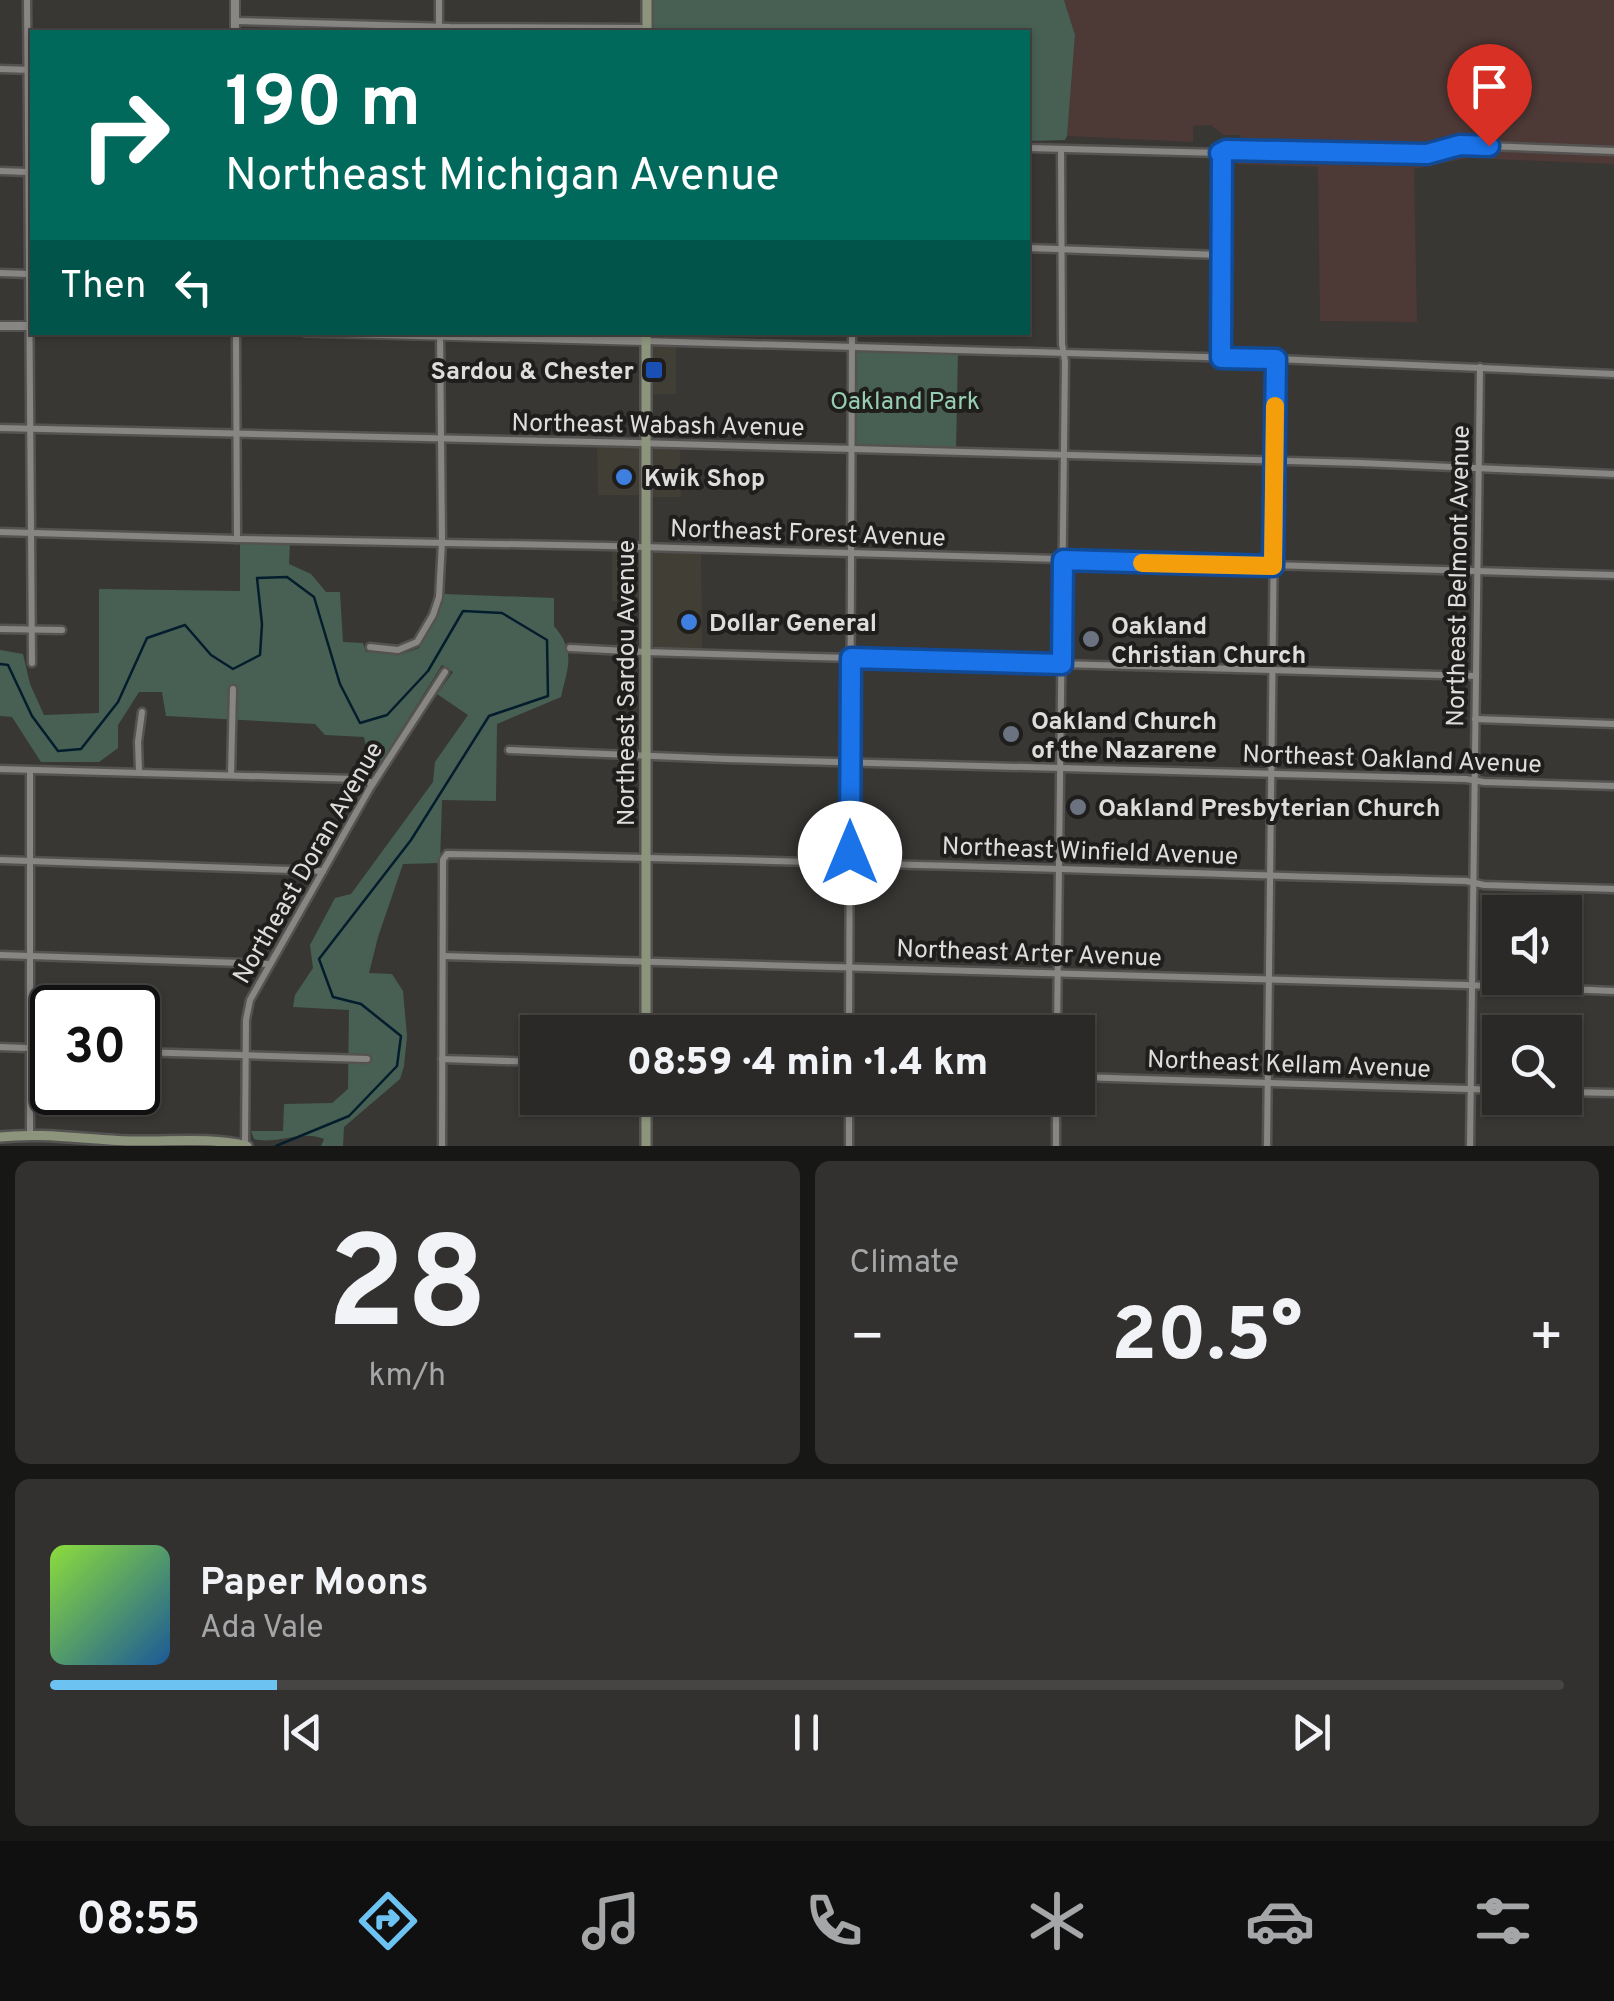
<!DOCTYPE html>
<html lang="en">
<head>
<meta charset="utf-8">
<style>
	body { margin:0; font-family:Overpass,sans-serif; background:#32312f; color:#f1f3f6; height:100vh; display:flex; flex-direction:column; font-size:38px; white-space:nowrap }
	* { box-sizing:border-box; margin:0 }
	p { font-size:32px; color:#a5a6a7 }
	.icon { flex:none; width:55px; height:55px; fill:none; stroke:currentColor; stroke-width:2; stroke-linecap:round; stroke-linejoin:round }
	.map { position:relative; height:1146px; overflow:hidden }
	.details { display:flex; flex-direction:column; gap:15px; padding:15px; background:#171715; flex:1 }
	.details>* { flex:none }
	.top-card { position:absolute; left:30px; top:30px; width:1000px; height:305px; border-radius:0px; box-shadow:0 2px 8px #0004,0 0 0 2px #464544; background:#00695c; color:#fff; overflow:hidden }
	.buttons { position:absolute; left:1482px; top:895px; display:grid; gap:20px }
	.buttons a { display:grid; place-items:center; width:100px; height:100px; border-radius:0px; background:#2a2927; box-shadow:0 2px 8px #0004,0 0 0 2px #464544; font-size:50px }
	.speed { position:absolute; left:30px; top:985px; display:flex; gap:20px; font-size:50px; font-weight:700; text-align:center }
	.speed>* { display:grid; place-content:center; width:130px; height:130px; border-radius:50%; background:#2a2927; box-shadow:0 2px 8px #0004,0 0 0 2px #464544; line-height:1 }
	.speed .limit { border:5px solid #111; border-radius:15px; background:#fff; color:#111 }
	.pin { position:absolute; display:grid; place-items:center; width:85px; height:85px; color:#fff; margin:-102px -42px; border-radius:50% 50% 50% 0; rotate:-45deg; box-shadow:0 0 10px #0007 }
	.pin .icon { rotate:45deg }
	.me { position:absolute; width:110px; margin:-55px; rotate:0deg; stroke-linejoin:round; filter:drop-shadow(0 0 8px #0008) }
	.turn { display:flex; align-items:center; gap:35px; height:210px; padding:0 30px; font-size:45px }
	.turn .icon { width:130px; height:130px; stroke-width:2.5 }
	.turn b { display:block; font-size:70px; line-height:85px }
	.then { display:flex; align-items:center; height:95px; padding:0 30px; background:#0003; gap:20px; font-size:38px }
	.big { font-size:75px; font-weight:800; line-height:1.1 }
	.details .widget { flex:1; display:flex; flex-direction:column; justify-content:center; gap:15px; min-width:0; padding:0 35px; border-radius:15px; background:#32312f }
	.details .dial { align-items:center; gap:0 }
	.dial b { font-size:130px; line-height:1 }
	.song { display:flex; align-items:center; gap:30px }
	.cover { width:120px; height:120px; border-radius:15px; background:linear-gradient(135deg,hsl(90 70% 55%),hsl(210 70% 35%)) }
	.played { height:10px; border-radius:5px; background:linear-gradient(90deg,#6cc3f2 15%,#464544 15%) }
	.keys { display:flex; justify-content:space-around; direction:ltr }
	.heat { display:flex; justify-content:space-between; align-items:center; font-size:55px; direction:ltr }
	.details .tiles { flex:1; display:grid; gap:15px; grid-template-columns:1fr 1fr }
	.widget:last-child { grid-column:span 2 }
	.trip { position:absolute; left:520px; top:1015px; width:575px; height:100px; border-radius:0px; background:#2a2927; box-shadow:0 2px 8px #0004,0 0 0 2px #464544; font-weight:800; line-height:100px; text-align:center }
	.dock { display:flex; height:160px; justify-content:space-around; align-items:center; background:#111010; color:#a5a6a7 }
	.dock .icon { width:70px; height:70px }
	.dock .selected { color:#6cc3f2 }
	.dock b { font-size:45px; color:#f1f3f6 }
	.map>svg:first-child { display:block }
	.built { fill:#413e35 }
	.industrial { fill:#4d3936 }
	.green { fill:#476053 }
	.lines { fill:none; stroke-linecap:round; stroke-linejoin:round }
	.stream { stroke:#041d2d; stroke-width:2.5 }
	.minor-casing { stroke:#545351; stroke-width:11 }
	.tertiary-casing { stroke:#545351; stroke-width:12 }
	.secondary-casing { stroke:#545351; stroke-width:14 }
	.minor { stroke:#878682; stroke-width:6 }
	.tertiary { stroke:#878682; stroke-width:8 }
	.secondary { stroke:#8c957c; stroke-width:9 }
	.route-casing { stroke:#114b97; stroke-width:25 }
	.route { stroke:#1a73e8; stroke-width:18 }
	.slow { stroke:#f59e0b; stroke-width:18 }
	.transit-dot { fill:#1a4fb4; stroke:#1f1e1d; stroke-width:4 }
	.shop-dot { fill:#3f7fe0; stroke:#1f1e1d; stroke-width:4 }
	.worship-dot { fill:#6b7280; stroke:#1f1e1d; stroke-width:4 }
	.labels { text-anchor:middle; stroke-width:8; stroke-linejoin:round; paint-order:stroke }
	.poi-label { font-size:25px; font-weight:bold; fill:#dedddc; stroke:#1f1e1d; text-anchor:start }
	.park-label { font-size:25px; fill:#95ceb0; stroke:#1f1e1d }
	.street-label { font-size:25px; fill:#dedddc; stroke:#1f1e1d }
</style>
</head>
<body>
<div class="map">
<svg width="1614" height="1146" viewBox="0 0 1614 1146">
	<rect width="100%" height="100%" fill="#383734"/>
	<g class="built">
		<polygon points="655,345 676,346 676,394 651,394 651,350"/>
		<polygon points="597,445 640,448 641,495 598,495"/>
		<polygon points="657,447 680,449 681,497 650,497 651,451"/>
		<polygon points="612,550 640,552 641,601 612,601"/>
		<polygon points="652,552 701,553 702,650 657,649 651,643"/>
	</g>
	<polygon class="industrial" points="1064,0 1614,0 1614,164 1468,158 1414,169 1417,322 1320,321 1318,167 1237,164 1240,135 1223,135 1211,125 1193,126 1193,142 1067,136 1075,35"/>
	<g class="green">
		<polygon points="653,0 1064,0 1075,35 1067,136 1065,140 1028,141 1028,32 653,32"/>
		<polygon points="853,347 958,350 956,452 852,450"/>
		<path d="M240,542H290L289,564L311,574L326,592H340L343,642L363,643L366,652L405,653L419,648L437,617L444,594L554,598V626C576,652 568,666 561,697L497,724L496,801L442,800L440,863L403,864L378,937L369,973L392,974L403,991L407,1036L404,1066L400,1079L344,1127L343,1146H321L324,1139C302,1129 277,1145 254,1139L251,1131H283L284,1104L332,1103L348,1089L349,1010L293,1007L295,995L313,968L310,945L335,898L351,894L433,782L435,762L468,715L437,694L453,672L442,665L378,767H370L364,737L325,735L315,724L166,716L162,692H139L118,725V748L99,762H41L12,717L0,716V650L23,654L30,684L44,715L99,713V589L240,591Z"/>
	</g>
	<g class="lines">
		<polyline class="stream" points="0,664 8,665 32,716 58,751 81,749 118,702 147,638 185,625 211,655 233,669 260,655 262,624 257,578 287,577 314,597 340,684 360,723 387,715 428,671 463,611 502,613 547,640 548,696 489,716 411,840 319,959 333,997 361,1004 401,1036 397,1066 349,1116 276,1146"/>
		<g class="minor-casing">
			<g id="minor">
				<polyline points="27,0 32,663"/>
				<polyline points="439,0 439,32"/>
				<polyline points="235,21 450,27 647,28"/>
				<polyline points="0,69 32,70"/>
				<polyline points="1028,148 1220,153 1226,150 1427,154 1460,145 1614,151"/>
				<polyline points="1220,153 1222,157 1221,358"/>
				<polyline points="0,171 28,172"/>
				<polyline points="1028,248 1221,255"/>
				<polyline points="0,273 29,274"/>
				<polyline points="236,332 237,539"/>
				<polyline points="645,341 1276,359 1614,374"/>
				<polyline points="0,428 638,443 1361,463 1614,474"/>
				<polyline points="0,532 237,539 608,546 1614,575"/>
				<polyline points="0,629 62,630"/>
				<polyline points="370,647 398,650 417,642 433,615 439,597 442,542 440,333"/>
				<polyline points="570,648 645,652 1476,676"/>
				<polyline points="1475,719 1614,724"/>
				<polyline points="509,750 726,759 1466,779 1484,782 1614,786"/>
				<polyline points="0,769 357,779 373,783"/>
				<polyline points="30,770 30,1135"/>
				<polyline points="139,771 138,742 142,712"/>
				<polyline points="231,774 233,689"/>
				<polyline points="0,860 323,871"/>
				<polyline points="0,955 270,964"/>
				<polyline points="443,956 1465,985 1614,991"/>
				<polyline points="849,1032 852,332"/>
				<polyline points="1057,1032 1065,361 1062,344 1061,149"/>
				<polyline points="0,1047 52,1049"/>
				<polyline points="138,1052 367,1059"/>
				<polyline points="442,1059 538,1062"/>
				<polyline points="1078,1077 1500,1090"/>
				<polyline points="1565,1092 1614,1093"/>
				<polyline points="245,1145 246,1020 250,1000 370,788 445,672"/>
				<path d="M442,1146L443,860L447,854C787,859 1126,872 1466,881L1484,885L1614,889"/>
				<polyline points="849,1146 849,1098"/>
				<polyline points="1056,1146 1056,1098"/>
				<polyline points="1267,1146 1276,359"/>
				<polyline points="1470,1146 1480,367"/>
			</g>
		</g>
		<g class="tertiary-casing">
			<g id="tertiary">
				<polyline points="235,0 235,32"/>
				<polyline points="0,326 32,326"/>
				<polyline points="305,332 645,341"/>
			</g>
		</g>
		<g class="secondary-casing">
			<g id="secondary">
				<polyline points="647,0 647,32"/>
				<polyline points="646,1032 646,332"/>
				<polyline points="646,1098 646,1146"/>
				<path d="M0,1137C43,1132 88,1140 131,1141C169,1142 210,1137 247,1146"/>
			</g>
		</g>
		<use href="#minor" class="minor"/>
		<use href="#tertiary" class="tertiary"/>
		<use href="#secondary" class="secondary"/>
	</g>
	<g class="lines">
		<g class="route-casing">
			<polyline id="route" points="850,853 851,658 1062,664 1063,560 1273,566 1276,359 1221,358 1222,157 1220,153 1226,150 1427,154 1460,145 1489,146"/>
		</g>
		<use href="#route" class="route"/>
		<polyline class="slow" points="1142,563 1273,566 1275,406"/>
	</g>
	<rect class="transit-dot" x="644" y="360" width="20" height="20" rx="5"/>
	<g class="shop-dot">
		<circle cx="624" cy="477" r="10"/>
		<circle cx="689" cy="622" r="10"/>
	</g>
	<g class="worship-dot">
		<circle cx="1091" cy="639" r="10"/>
		<circle cx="1011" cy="734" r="10"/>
		<circle cx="1078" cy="807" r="10"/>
	</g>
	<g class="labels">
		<g class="poi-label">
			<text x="634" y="379" text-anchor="end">Sardou &amp; Chester</text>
			<text x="644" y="486">Kwik Shop</text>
			<text x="709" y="631">Dollar General</text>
			<text x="1111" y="634">Oakland<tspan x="1111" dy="29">Christian Church</tspan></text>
			<text x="1031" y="729">Oakland Church<tspan x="1031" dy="29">of the Nazarene</tspan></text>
			<text x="1098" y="816">Oakland Presbyterian Church</text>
		</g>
		<g class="park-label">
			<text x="905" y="409">Oakland Park</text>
		</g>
		<g class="street-label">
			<text transform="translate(658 424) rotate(1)" y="9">Northeast Wabash Avenue</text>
			<text transform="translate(808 532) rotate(2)" y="9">Northeast Forest Avenue</text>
			<text transform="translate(1457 576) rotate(-89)" y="9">Northeast Belmont Avenue</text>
			<text transform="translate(625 683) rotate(-90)" y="9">Northeast Sardou Avenue</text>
			<text transform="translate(1392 758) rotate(2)" y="9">Northeast Oakland Avenue</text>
			<text transform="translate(1090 850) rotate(2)" y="9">Northeast Winfield Avenue</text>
			<text transform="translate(307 862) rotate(-60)" y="9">Northeast Doran Avenue</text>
			<text transform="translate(1029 952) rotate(2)" y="9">Northeast Arter Avenue</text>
			<text transform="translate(1289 1063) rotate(2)" y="9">Northeast Kellam Avenue</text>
		</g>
	</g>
</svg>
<div class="buttons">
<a><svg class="icon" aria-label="sound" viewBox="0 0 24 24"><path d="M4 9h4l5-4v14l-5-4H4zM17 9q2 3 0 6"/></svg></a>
<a><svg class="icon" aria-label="search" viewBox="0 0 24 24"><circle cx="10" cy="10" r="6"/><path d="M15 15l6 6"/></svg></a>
</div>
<div class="speed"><div class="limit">30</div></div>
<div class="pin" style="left:1489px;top:146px;background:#d93025"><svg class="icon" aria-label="arrive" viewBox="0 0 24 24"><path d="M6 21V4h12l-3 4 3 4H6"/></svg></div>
<svg class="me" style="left:850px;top:853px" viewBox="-20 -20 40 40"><circle r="19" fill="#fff"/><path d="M0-13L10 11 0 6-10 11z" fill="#1a73e8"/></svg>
<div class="trip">08:59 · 4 min · 1.4 km</div>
<div class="top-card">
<div class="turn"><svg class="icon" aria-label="right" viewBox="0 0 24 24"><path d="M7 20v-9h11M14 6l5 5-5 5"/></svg><div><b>190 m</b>Northeast Michigan Avenue</div></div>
<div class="then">Then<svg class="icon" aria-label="left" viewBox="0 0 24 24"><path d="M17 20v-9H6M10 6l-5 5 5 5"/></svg></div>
</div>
</div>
<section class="details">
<div class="tiles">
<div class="widget dial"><b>28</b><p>km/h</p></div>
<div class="widget"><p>Climate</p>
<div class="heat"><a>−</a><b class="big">20.5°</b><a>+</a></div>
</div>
<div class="widget">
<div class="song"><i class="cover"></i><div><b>Paper Moons</b><p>Ada Vale</p></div></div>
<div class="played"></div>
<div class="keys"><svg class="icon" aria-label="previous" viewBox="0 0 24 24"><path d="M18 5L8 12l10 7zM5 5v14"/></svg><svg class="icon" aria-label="pause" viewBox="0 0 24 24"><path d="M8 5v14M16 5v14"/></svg><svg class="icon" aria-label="next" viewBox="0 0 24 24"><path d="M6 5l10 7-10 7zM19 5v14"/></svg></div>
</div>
</div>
</section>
<nav class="dock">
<b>08:55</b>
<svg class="icon selected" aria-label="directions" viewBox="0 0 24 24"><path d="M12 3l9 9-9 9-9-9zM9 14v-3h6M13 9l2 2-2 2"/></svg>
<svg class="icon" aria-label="music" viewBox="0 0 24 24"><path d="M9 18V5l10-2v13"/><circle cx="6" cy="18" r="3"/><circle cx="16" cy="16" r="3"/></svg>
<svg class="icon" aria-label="phone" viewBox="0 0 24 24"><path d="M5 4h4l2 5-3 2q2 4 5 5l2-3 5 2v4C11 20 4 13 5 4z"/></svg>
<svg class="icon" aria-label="climate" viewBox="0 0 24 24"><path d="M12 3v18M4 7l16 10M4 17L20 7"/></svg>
<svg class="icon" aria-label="car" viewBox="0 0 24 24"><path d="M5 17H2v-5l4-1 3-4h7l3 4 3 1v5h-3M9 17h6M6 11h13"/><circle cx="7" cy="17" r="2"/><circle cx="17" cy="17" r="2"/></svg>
<svg class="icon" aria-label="filters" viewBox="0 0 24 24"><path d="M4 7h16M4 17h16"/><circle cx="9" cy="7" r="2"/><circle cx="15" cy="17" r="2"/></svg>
</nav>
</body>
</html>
